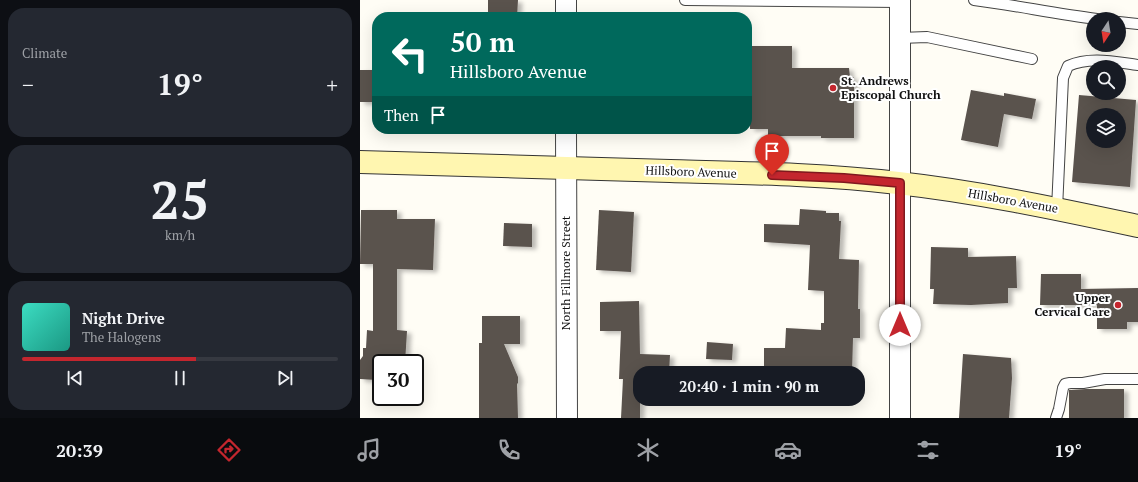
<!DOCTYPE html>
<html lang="en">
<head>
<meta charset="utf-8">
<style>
	body { margin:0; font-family:"PT Serif",serif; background:#242831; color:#f1f3f6; height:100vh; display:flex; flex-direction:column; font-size:15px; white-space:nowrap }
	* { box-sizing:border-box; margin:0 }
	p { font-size:13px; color:#9ea1a6 }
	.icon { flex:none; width:22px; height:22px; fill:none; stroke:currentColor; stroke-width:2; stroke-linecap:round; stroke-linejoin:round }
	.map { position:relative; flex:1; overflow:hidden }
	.panel { display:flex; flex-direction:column; gap:8px; padding:8px; background:#0d0f14; width:360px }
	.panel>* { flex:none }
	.top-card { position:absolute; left:12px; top:12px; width:380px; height:122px; border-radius:16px; box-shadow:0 4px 16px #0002; background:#00695c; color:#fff; overflow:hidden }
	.needle { width:26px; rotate:192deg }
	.fabs { position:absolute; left:726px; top:12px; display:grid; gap:8px }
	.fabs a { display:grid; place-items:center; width:40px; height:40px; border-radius:50%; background:#171b24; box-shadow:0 4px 16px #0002; font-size:20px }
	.speed { position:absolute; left:12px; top:354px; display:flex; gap:8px; font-size:20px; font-weight:700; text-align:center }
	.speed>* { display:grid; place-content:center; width:52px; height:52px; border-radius:50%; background:#171b24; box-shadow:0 4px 16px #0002; line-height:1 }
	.speed .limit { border:2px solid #111; border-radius:6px; background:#fff; color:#111 }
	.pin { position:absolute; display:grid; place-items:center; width:34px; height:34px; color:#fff; margin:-41px -17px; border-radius:50% 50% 50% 0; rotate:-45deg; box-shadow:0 0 4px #0007 }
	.pin .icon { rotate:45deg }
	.me { position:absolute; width:44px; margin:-22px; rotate:0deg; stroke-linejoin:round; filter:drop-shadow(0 0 3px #0008) }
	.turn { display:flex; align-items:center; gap:14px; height:84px; padding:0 12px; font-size:18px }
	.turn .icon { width:52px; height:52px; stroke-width:2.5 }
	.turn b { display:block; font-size:28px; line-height:34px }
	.then { display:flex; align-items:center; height:38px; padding:0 12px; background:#0003; gap:8px; font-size:15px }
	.big { font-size:30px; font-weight:600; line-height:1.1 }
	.panel .card { flex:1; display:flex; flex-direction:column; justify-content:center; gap:6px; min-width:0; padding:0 14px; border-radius:16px; background:#242831 }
	.panel .dial { align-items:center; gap:0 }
	.dial b { font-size:52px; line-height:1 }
	.song { display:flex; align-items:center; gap:12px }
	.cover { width:48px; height:48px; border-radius:6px; background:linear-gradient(135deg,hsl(170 70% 55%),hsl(170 70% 35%)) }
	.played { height:4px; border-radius:2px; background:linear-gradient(90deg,#c4262e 55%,#363941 55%) }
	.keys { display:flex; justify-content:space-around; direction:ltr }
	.heat { display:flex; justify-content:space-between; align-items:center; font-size:22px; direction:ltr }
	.trip { position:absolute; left:273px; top:366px; width:232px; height:40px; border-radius:16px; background:#171b24; box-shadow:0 4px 16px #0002; font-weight:600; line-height:40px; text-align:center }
	.menu { display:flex; height:64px; justify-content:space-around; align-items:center; background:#090b0e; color:#9ea1a6 }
	.menu .icon { width:28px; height:28px }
	.menu .on { color:#c4262e }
	.menu b { font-size:18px; color:#f1f3f6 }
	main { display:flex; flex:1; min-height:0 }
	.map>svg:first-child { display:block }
	.building { fill:#5a524d; fill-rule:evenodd; filter:url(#shadow) }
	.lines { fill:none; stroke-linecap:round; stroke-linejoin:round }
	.lane-casing { stroke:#444; stroke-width:12 }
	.street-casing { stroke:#444; stroke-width:22 }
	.secondary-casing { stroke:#333; stroke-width:24 }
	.lane { stroke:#fff; stroke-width:10 }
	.street { stroke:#fff; stroke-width:20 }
	.secondary { stroke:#fff6b0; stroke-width:22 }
	.route-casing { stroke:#7f191e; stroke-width:10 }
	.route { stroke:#c4262e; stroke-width:7 }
	.poi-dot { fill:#c4262e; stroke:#fff; stroke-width:1.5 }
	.labels { text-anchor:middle; stroke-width:4; stroke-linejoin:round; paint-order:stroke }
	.poi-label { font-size:12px; font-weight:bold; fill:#111; stroke:#fff; text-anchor:start }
	.street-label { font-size:12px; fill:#111; stroke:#fff }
</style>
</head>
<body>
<main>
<section class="panel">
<div class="card"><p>Climate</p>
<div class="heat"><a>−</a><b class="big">19°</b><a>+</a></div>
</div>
<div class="card dial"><b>25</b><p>km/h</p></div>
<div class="card">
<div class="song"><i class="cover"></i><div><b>Night Drive</b><p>The Halogens</p></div></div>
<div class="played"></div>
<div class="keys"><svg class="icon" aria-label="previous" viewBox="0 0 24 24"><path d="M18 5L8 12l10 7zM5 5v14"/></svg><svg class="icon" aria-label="pause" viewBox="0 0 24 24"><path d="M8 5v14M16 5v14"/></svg><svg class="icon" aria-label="next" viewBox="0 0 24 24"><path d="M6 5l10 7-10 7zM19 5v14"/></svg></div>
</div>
</section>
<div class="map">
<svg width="778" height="418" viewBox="0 0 778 418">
	<defs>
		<filter id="shadow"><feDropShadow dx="4.5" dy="2.5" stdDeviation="2" flood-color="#0004"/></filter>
	</defs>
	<rect width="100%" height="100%" fill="#fffdf5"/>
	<g class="building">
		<polygon points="128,0 158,0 157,17 128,17"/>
		<polygon points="390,46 432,46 432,68 489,68 490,77 494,77 494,138 461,138 461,136 408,136 408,129 390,129"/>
		<rect x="0" y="70" width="17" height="32"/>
		<polygon points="611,90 644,96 644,93 676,99 672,119 644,114 638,147 601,140"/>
		<path d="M719,95L776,100L770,187L712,182ZM733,115H759V141H733Z"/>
		<polygon points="440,209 466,211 466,213 479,213 479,221 481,221 479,259 499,260 498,309 500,309 500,338 493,338 492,373 438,373 438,367 404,367 404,348 425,348 426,328 461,330 461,323 464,323 464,291 448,290 450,245 404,242 404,224 439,225"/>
		<polygon points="1,210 37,210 37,219 75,219 73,270 37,269 37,330 47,331 45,363 21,363 21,378 17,378 17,380 0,379 0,360 3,356 3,348 6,348 7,330 13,331 13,264 0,264"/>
		<polygon points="239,210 274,212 271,272 236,270"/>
		<polygon points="144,223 172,224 172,247 143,246"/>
		<polygon points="571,247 608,248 608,257 656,256 657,288 648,288 648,303 611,305 573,304 574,289 570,289"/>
		<polygon points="681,274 721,274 721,289 778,288 778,322 767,322 767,329 737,329 737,305 680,305"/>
		<polygon points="279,301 280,354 310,355 309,373 280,373 280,418 261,418 263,379 259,379 261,331 240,331 240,302"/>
		<polygon points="122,316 160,316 160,344 144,344 158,377 158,383 157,384 158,418 119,418 119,343 122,343"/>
		<polygon points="347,342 373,344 372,360 346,359"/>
		<polygon points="603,354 651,358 652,378 649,418 599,418"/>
		<polygon points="726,389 764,389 764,418 709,418 709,390"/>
	</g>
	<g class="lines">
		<g class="lane-casing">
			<g id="lane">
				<polyline points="325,0 540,2"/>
				<path d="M614,0C655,5 695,14 737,19"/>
				<polyline points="759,22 778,24"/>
				<polyline points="540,38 567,37 672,59"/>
				<path d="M697,209L703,78L708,66C730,56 755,62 778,65"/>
				<polyline points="696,418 699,409 703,388 705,384 710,383 723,383 745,379 778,379"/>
			</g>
		</g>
		<g class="street-casing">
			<g id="street">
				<polyline points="540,0 540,418"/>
				<polyline points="206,17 206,0"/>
				<polyline points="206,129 207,418"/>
			</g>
		</g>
		<g class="secondary-casing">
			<path id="secondary" d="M0,162C103,165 207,168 310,171C386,173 463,174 538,183C619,192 698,209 778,226"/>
		</g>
		<use href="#lane" class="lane"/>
		<use href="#street" class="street"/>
		<use href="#secondary" class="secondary"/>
	</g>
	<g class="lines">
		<g class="route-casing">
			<polyline id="route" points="412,175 484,178 540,183 540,325"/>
		</g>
		<use href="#route" class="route"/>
	</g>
	<g class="poi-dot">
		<circle cx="473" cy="88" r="4"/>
		<circle cx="758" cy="305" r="4"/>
	</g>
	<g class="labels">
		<g class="poi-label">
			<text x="481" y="85">St. Andrews<tspan x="481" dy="14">Episcopal Church</tspan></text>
			<text x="750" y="302" text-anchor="end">Upper<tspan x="750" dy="14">Cervical Care</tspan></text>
		</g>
		<g class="street-label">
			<text transform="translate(331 172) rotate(2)" y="4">Hillsboro Avenue</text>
			<text transform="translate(653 201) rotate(10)" y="4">Hillsboro Avenue</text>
			<text transform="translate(206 273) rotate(-90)" y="4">North Fillmore Street</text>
		</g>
	</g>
</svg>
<div class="fabs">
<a><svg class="needle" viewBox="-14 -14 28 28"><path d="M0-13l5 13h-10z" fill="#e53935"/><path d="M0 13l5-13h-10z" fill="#9ea1a6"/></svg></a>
<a><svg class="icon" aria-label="search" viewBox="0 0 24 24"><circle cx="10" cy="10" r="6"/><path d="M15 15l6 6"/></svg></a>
<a><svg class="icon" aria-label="layers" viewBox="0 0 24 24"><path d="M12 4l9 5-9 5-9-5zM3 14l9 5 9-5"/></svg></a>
</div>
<div class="speed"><div class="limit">30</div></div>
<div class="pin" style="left:412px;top:175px;background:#d93025"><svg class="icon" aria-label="arrive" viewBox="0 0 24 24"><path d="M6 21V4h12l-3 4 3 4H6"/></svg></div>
<svg class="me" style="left:540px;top:325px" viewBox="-20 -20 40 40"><circle r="19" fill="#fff"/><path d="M0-13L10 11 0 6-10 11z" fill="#c4262e"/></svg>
<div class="trip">20:40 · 1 min · 90 m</div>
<div class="top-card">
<div class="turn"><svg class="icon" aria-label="left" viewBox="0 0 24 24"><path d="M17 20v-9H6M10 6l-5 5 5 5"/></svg><div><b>50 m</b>Hillsboro Avenue</div></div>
<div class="then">Then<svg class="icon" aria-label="arrive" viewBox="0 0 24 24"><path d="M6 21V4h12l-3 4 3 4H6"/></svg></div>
</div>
</div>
</main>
<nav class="menu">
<b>20:39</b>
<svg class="icon on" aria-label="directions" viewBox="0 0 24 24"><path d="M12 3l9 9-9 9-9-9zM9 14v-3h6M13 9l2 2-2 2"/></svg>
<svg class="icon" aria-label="music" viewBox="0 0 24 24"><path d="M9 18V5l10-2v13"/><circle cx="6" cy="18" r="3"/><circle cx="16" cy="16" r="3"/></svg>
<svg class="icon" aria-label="phone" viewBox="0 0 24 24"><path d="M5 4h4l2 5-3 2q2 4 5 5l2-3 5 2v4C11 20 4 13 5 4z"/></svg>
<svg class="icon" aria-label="climate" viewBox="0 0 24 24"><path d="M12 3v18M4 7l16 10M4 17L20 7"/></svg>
<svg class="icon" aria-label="car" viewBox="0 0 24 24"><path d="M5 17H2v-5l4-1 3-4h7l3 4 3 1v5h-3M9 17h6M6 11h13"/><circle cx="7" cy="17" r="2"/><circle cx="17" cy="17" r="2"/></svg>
<svg class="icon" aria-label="filters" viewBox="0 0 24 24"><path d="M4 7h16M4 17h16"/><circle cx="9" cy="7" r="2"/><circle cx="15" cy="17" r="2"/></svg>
<b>19°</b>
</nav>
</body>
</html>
